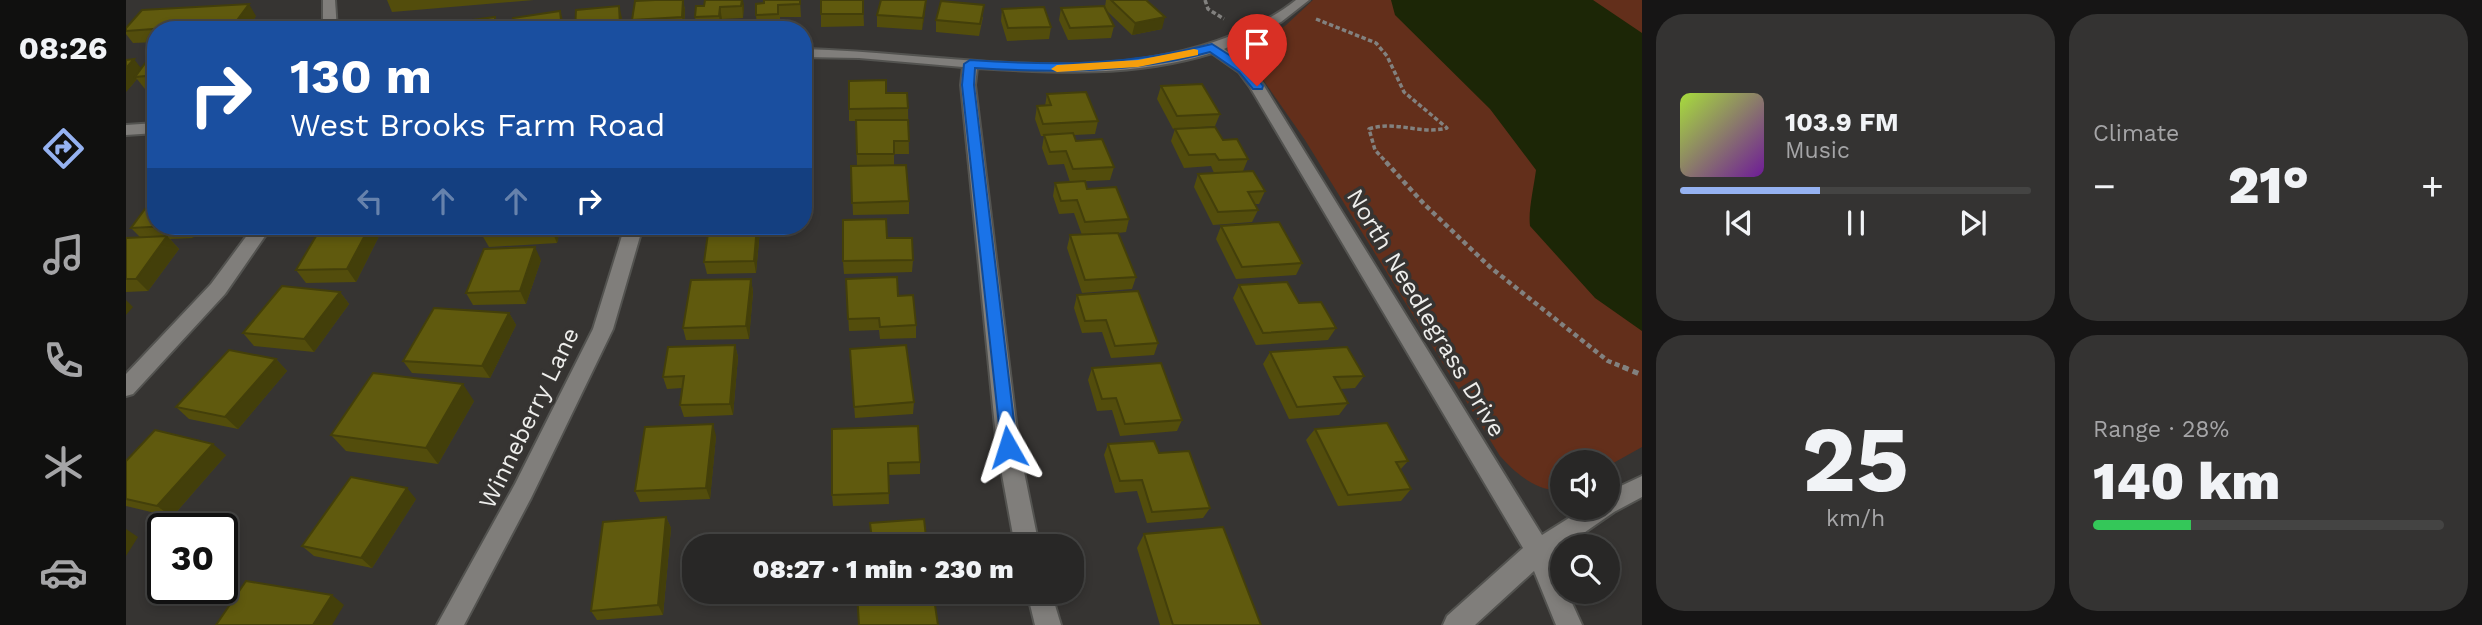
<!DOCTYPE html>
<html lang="en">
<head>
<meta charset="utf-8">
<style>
	body { margin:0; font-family:"Work Sans",sans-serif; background:#343332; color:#f1f3f6; height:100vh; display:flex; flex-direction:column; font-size:26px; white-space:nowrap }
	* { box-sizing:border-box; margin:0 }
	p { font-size:23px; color:#a5a5a7 }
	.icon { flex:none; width:38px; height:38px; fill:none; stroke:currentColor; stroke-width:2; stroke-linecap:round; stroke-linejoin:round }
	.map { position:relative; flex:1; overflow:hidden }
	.side { display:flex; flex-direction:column; gap:14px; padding:14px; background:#161515; width:840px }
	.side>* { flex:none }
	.top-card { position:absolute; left:21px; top:21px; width:665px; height:214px; border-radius:28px; box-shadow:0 4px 10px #0003,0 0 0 2px #444443; background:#1a4fa0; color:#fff; overflow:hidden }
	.fabs { position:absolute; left:1424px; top:450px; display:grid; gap:14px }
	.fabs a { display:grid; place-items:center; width:70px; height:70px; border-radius:50%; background:#282726; box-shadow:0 4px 10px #0003,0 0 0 2px #444443; font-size:35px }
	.speed { position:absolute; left:21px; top:513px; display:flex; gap:14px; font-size:35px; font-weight:700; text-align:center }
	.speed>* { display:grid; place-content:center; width:91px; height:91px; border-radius:50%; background:#282726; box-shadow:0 4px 10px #0003,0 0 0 2px #444443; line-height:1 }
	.speed .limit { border:4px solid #111; border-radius:10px; background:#fff; color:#111 }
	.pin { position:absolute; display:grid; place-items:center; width:60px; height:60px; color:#fff; margin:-72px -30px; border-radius:50% 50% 50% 0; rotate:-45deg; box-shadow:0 0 7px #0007 }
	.pin .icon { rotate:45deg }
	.me { position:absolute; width:77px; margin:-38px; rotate:354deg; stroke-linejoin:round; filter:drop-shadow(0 0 5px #0008) }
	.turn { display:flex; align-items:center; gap:24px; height:147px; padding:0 28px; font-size:32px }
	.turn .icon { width:91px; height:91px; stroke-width:2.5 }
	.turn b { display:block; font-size:49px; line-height:60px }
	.lanes { display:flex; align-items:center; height:66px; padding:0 28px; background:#0003; justify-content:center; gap:35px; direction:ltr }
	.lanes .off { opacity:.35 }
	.big { font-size:52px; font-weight:800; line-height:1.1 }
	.side .widget { flex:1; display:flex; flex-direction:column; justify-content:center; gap:10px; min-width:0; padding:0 24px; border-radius:28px; background:#343332 }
	.side .dial { align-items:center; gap:0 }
	.dial b { font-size:91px; line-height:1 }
	.song { display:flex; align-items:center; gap:21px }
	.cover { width:84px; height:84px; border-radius:10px; background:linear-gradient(135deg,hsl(80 70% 55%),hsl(280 70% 35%)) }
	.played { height:7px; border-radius:4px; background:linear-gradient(90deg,#95b2f1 40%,#444443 40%) }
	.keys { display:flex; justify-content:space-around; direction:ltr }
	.heat { display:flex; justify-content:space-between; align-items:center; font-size:38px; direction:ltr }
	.charge { height:10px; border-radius:5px; background:linear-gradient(90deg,#34c759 28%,#444443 0) }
	.side .tiles { flex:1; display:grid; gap:14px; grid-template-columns:repeat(2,1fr) }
	.trip { position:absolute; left:556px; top:534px; width:402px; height:70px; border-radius:28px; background:#282726; box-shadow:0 4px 10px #0003,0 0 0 2px #444443; font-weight:800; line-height:70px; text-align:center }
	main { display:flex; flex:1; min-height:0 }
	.tabs { display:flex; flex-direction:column; width:126px; justify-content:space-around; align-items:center; background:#10100f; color:#a5a5a7 }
	.tabs .icon { width:49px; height:49px }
	.tabs .current { color:#95b2f1 }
	.tabs b { font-size:32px; color:#f1f3f6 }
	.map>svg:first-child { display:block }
	.green { fill:#632f1b }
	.water { fill:#1c2606 }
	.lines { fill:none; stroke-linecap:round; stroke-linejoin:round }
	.minor-casing { stroke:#535350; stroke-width:4 }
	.path-far2 { stroke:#82817f; stroke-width:3.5; stroke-dasharray:4.5 2.5; stroke-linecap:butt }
	.path-far1 { stroke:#82817f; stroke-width:4.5; stroke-dasharray:5 3.5; stroke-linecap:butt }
	.path { stroke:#82817f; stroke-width:5; stroke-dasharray:6 4.5; stroke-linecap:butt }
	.minor { fill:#807e7b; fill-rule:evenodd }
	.wall { fill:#534d0c }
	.shaded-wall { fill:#433f0a }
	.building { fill:#605a0e; stroke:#433f0a; stroke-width:2 }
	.route { fill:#1a73e8; stroke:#114b97; stroke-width:2 }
	.slow { fill:#f59e0b }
	.labels { text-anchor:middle; stroke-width:7; stroke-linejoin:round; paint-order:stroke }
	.street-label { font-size:24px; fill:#eeeeec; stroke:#363432 }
</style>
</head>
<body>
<main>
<nav class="tabs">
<b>08:26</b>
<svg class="icon current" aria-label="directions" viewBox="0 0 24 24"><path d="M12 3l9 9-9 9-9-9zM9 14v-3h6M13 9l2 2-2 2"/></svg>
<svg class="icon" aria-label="music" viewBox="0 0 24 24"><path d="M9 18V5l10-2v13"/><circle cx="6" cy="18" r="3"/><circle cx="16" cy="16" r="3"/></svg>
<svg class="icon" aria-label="phone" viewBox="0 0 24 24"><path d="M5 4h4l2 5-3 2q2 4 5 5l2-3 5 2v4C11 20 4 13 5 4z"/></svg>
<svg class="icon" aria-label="climate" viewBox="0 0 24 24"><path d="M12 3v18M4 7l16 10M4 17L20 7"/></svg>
<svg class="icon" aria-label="car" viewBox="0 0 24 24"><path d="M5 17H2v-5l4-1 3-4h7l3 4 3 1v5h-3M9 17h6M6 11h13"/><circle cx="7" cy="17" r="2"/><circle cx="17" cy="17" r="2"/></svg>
</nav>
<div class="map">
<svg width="1516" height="625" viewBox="0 0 1516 625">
	<rect width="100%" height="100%" fill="#363432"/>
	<path class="green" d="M1187,0H1516V447L1482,466V462H1437V489C1414,495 1388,472 1374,456L1179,140L1138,81L1112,55V48L1159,26Z"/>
	<path class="water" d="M1265,0H1467L1516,33V331L1469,298L1404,226C1402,211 1408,186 1410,170L1364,109L1269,15Z"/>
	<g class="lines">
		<g class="minor-casing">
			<g id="minor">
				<polygon points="197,0 209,0 211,30 197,30"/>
				<path d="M1170,0H1183L1155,22L1098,49L1123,66L1138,86L1416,535L1459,508H1482V492L1516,476V497L1488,512L1426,555L1437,581V592H1441L1456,625H1430L1408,571L1349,625H1317L1321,616L1397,548L1124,87L1113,72L1086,53C1009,77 930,73 851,68L849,85L893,447L913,546H889L871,447L835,85L837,67L733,58L677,57V49C820,52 974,90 1109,34C1130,25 1152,15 1170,0Z"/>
				<polygon points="30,123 30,133 0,135 0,125"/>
				<polygon points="128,226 146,226 99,294 7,394 0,396 0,374 85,284"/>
				<polygon points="499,226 517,226 487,329 405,498 338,625 311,625 389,484 467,329"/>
				<polygon points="901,592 925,592 935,625 909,625"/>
			</g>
		</g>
		<g class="path-far2">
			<polyline points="1079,0 1082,9 1098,19"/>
			<path d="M1190,19L1250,43L1261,56L1278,92L1321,128C1294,135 1270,120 1243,129L1249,150L1262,164"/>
		</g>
		<polyline class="path-far1" points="1260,162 1298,204 1364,267 1482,361 1502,369"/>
		<polyline class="path" points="1497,367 1516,375"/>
		<use href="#minor" class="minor"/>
	</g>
	<g class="wall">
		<polygon points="261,0 408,0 266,12"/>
		<polygon points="557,0 559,10 558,29 508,30 506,20"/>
		<polygon points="674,0 675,17 654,17 654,26 631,27 630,15 638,3"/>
		<polygon points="737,0 738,26 695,27 695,14"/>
		<polygon points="980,0 1020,0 1036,29 1006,35 980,10 988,26 985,38 942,40 933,20 935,8 979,7"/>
		<polygon points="618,5 617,18 596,19 595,28 571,29 569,17 578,6"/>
		<polygon points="876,9 925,27 923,39 881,41 875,21"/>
		<polygon points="799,12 796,30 751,27 751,15"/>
		<polygon points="130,16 121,30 30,30 30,42 7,43 0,34 0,28"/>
		<polygon points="857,17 853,36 810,32 810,20"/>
		<polygon points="30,58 30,88 19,89 11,79 0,92 15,69"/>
		<polygon points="723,81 760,93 782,108 783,154 768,154 768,165 783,201 783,214 727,215 725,166 731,166 730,121 723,121"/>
		<polygon points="1035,86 1094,114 1089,126 1047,129 1031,99"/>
		<polygon points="921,94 972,121 969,134 948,135 950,141 988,167 984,180 944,182 938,164 922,165 916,148 918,136 915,136 909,119 911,106 919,106"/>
		<polygon points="1049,129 1097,140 1122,159 1117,171 1139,191 1133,204 1129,204 1132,210 1126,222 1087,225 1068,187 1072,174 1088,173 1085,166 1058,168 1045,141"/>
		<polygon points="929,183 961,189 1003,219 1000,232 992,233 1010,277 1006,289 956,293 941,248 944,235 956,235 948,213 933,214 927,196"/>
		<polygon points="30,226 75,226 67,238 44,239 53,249 22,291 0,292 0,238 14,237 5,228"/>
		<polygon points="196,226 247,226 253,236 230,282 180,283 170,270"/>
		<polygon points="359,226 435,226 431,243 363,247 356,235"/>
		<polygon points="583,226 633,226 634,230 630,273 581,274 578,262"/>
		<polygon points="1095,226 1176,263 1170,275 1110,279 1090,239"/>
		<polygon points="761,238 787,260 786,272 718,274 717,261"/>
		<polygon points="415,260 400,304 347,305 340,293"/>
		<polygon points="625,279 627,292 623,339 560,340 557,328"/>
		<polygon points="720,279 772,296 790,325 790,338 754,339 753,330 723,331"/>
		<polygon points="1113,285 1173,303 1210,328 1202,340 1130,345 1107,298"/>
		<polygon points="214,292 223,304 188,352 128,346 117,333"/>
		<polygon points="951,295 1032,343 1028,355 985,358 976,332 956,333 948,308"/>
		<polygon points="383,313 390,325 364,378 286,373 277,361"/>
		<polygon points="609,345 612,357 607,415 558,417 554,405 556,388 541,389 537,377"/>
		<polygon points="724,349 788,402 787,414 729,418"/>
		<polygon points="1144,352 1238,376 1229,388 1214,389 1222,403 1213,415 1163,419 1137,364"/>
		<polygon points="150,359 161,371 112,429 63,419 50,407"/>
		<polygon points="966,368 1056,420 1051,431 994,436 986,410 971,411 962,380"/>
		<polygon points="348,401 312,464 220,451 205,435"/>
		<polygon points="706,429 794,462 794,474 762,475 763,504 707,506 706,495"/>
		<polygon points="1189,429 1282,461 1274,470 1285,489 1275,501 1212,506 1180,440"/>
		<polygon points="590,436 584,499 514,502 509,491"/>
		<polygon points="982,444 1033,453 1084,508 1077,518 1021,523 1011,491 989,493 978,455"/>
		<polygon points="100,455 46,517 0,506 0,461"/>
		<polygon points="290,499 246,568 188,556 176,546"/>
		<polygon points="540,517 545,528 537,615 471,620 465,611"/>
		<polygon points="1018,534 1135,625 1034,625 1011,548"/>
	</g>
	<g class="shaded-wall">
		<polygon points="557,0 559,10 558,29 556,17"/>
		<polygon points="616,0 617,0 618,5 617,18"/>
		<polygon points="800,0 799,12 796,30 797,18"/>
		<polygon points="123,4 130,16 121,30 113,30 109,23"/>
		<polygon points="493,6 496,18 497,30 450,30 449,29"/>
		<polygon points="594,7 596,19 595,28 593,16"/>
		<polygon points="434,11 438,23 439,30 436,30"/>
		<polygon points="369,17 374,30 369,30"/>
		<polygon points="1039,17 1036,29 1006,35 1009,23"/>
		<polygon points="8,59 18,72 9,77 11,79 0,92 0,68"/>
		<polygon points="57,226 75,226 67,238"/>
		<polygon points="244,226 247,226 253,236 230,282 221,269"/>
		<polygon points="427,226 435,226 431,243 426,231"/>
		<polygon points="631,226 633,226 634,230 630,273 628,261"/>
		<polygon points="41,236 53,249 22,291 10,279"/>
		<polygon points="409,247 415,260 400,304 394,291"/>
		<polygon points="625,279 627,292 623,339 620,326"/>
		<polygon points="214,292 223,304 188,352 178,339"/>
		<polygon points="0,300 7,307 0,315"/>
		<polygon points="383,313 390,325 364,378 356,366"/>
		<polygon points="609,345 612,357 607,415 604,404"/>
		<polygon points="150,359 161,371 112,429 99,417"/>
		<polygon points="337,384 348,401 312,464 300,448"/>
		<polygon points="587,424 590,436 584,499 580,488"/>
		<polygon points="87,444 100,455 46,517 31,506"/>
		<polygon points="281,488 290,499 246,568 235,558"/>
		<polygon points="540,517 545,528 537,615 532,605"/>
		<polygon points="0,529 12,537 0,556"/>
		<polygon points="206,595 218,605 206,625 187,625"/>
	</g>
	<g class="building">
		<polygon points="529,0 557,0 556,17 506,20 509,1"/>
		<polygon points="579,0 616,0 615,6 594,7 593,16 569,17 570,6 578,6"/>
		<polygon points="638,0 674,0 674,4 652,5 652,14 630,15 630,4 638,3"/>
		<rect x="695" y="0" width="42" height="14"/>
		<polygon points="755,0 800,0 797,18 751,15"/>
		<polygon points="985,0 1020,0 1039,17 1009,23"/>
		<polygon points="815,1 858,5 854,24 810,20"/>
		<polygon points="123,4 109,23 0,31 0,28 16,10"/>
		<polygon points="493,6 494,24 449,29 450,10"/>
		<polygon points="978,6 988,26 944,28 935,8"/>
		<polygon points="918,7 925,27 882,28 876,9"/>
		<polygon points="434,11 436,30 387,30 387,18"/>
		<polygon points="369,17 369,30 324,30 325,23"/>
		<polygon points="302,26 302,30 275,30"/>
		<polygon points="23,58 30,58 30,75 9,77"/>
		<polygon points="8,59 0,68 0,60"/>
		<polygon points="760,80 760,93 781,93 782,108 723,109 723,81"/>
		<polygon points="1076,84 1094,114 1051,116 1035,86"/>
		<polygon points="960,92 972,121 917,124 911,106 925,105 921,94"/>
		<polygon points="730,120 782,120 783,141 768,141 768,154 731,154"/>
		<polygon points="1089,127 1097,140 1111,139 1122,159 1093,160 1089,154 1063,155 1049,129"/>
		<polygon points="947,133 950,141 976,139 988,167 947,169 940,151 924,152 918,135"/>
		<polygon points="780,165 783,201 726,203 725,166"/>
		<polygon points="1127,171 1139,191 1122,192 1132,210 1092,212 1072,174"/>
		<polygon points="959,181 961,189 990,187 1003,219 959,222 951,200 935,201 929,183"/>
		<polygon points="30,194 30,226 43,226 5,228"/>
		<polygon points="760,219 761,238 786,238 787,260 717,261 717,220"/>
		<polygon points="1153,222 1176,263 1116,267 1095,226"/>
		<polygon points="196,226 244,226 221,269 170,270"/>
		<polygon points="359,226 427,226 426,231 356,235"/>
		<polygon points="583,226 631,226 628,261 578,262"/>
		<polygon points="992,233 1010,277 959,280 944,235"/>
		<polygon points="41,236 10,279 0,279 0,238"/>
		<polygon points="409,247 394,291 340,293 358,249"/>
		<polygon points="771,277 772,296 787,295 790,325 754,327 753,318 722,319 720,279"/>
		<polygon points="625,279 620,326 557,328 565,280"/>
		<polygon points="1161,282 1173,303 1195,302 1210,328 1137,333 1113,285"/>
		<polygon points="156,286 214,292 178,339 117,333"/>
		<polygon points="1012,291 1032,343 989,346 980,320 959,321 951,295"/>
		<polygon points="308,308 383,313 356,366 277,361"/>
		<polygon points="609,345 604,404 554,405 558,376 537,377 542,347"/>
		<polygon points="780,345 788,402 728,407 724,349"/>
		<polygon points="1221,347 1238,376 1208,377 1222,403 1171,407 1144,352"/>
		<polygon points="103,350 150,359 99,417 50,407"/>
		<polygon points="1035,363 1056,420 999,424 990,398 976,399 966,368"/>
		<polygon points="247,373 337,384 300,448 205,435"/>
		<polygon points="1261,423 1282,461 1270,462 1285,489 1222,495 1189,429"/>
		<polygon points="587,424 580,488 509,491 519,427"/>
		<polygon points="792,426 794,462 762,463 763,493 706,495 706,429"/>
		<polygon points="29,430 87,444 31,506 0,499 0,461"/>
		<polygon points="1028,441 1033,453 1063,451 1084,508 1026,512 1016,480 994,481 982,444"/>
		<polygon points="225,477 281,488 235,558 176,546"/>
		<polygon points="540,517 532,605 465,611 477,522"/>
		<polygon points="798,519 801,546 727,546 727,542 746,540 744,523"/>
		<polygon points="1097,527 1135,625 1047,625 1018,534"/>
		<polygon points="120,581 206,595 187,625 90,625"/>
		<polygon points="731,592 807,592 812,625 733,625"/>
	</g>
	<path class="route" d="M1086,44L1122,67L1137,86L1136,89H1127L1113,72L1084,52C1008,73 928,73 849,68L848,85L891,447L888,453L882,455L876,453L836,85L838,64L844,60C930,66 1001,66 1086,44Z"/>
	<polygon class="slow" points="1068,49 1072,50 1072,55 1012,67 931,72 925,69 931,65 1012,60"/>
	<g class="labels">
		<g class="street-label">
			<text transform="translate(1300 313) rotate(59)" y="8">North Needlegrass Drive</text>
			<text transform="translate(403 418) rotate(-64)" y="8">Winneberry Lane</text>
		</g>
	</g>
</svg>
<div class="fabs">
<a><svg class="icon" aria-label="sound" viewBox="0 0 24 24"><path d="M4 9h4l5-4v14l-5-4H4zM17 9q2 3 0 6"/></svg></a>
<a><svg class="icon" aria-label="search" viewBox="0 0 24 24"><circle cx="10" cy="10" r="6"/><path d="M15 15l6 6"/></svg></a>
</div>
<div class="speed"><div class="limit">30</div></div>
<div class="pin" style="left:1131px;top:86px;background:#d93025"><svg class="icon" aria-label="arrive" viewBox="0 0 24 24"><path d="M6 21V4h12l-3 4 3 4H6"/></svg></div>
<svg class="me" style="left:882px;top:447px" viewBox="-20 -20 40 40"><path d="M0-17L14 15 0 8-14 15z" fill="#1a73e8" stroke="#fff" stroke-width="4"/></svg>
<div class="trip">08:27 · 1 min · 230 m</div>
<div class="top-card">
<div class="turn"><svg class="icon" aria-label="right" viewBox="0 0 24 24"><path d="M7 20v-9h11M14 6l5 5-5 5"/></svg><div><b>130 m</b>West Brooks Farm Road</div></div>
<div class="lanes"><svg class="icon off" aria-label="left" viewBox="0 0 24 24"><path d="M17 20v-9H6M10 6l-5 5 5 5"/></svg><svg class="icon off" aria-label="ahead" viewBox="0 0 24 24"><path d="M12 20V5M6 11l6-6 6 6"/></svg><svg class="icon off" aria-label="ahead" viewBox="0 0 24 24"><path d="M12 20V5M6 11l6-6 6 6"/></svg><svg class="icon" aria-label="right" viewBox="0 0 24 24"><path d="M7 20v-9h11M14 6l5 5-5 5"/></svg></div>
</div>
</div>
<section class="side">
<div class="tiles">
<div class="widget">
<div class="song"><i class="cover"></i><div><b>103.9 FM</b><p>Music</p></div></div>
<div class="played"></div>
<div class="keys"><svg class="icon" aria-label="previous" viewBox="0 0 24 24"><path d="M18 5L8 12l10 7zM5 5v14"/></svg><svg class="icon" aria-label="pause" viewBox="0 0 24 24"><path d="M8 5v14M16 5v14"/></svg><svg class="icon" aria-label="next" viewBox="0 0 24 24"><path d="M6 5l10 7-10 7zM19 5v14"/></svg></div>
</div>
<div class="widget"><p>Climate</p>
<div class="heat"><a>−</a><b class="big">21°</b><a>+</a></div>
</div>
<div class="widget dial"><b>25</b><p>km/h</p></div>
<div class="widget"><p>Range · 28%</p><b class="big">140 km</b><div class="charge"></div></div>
</div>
</section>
</main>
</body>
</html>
